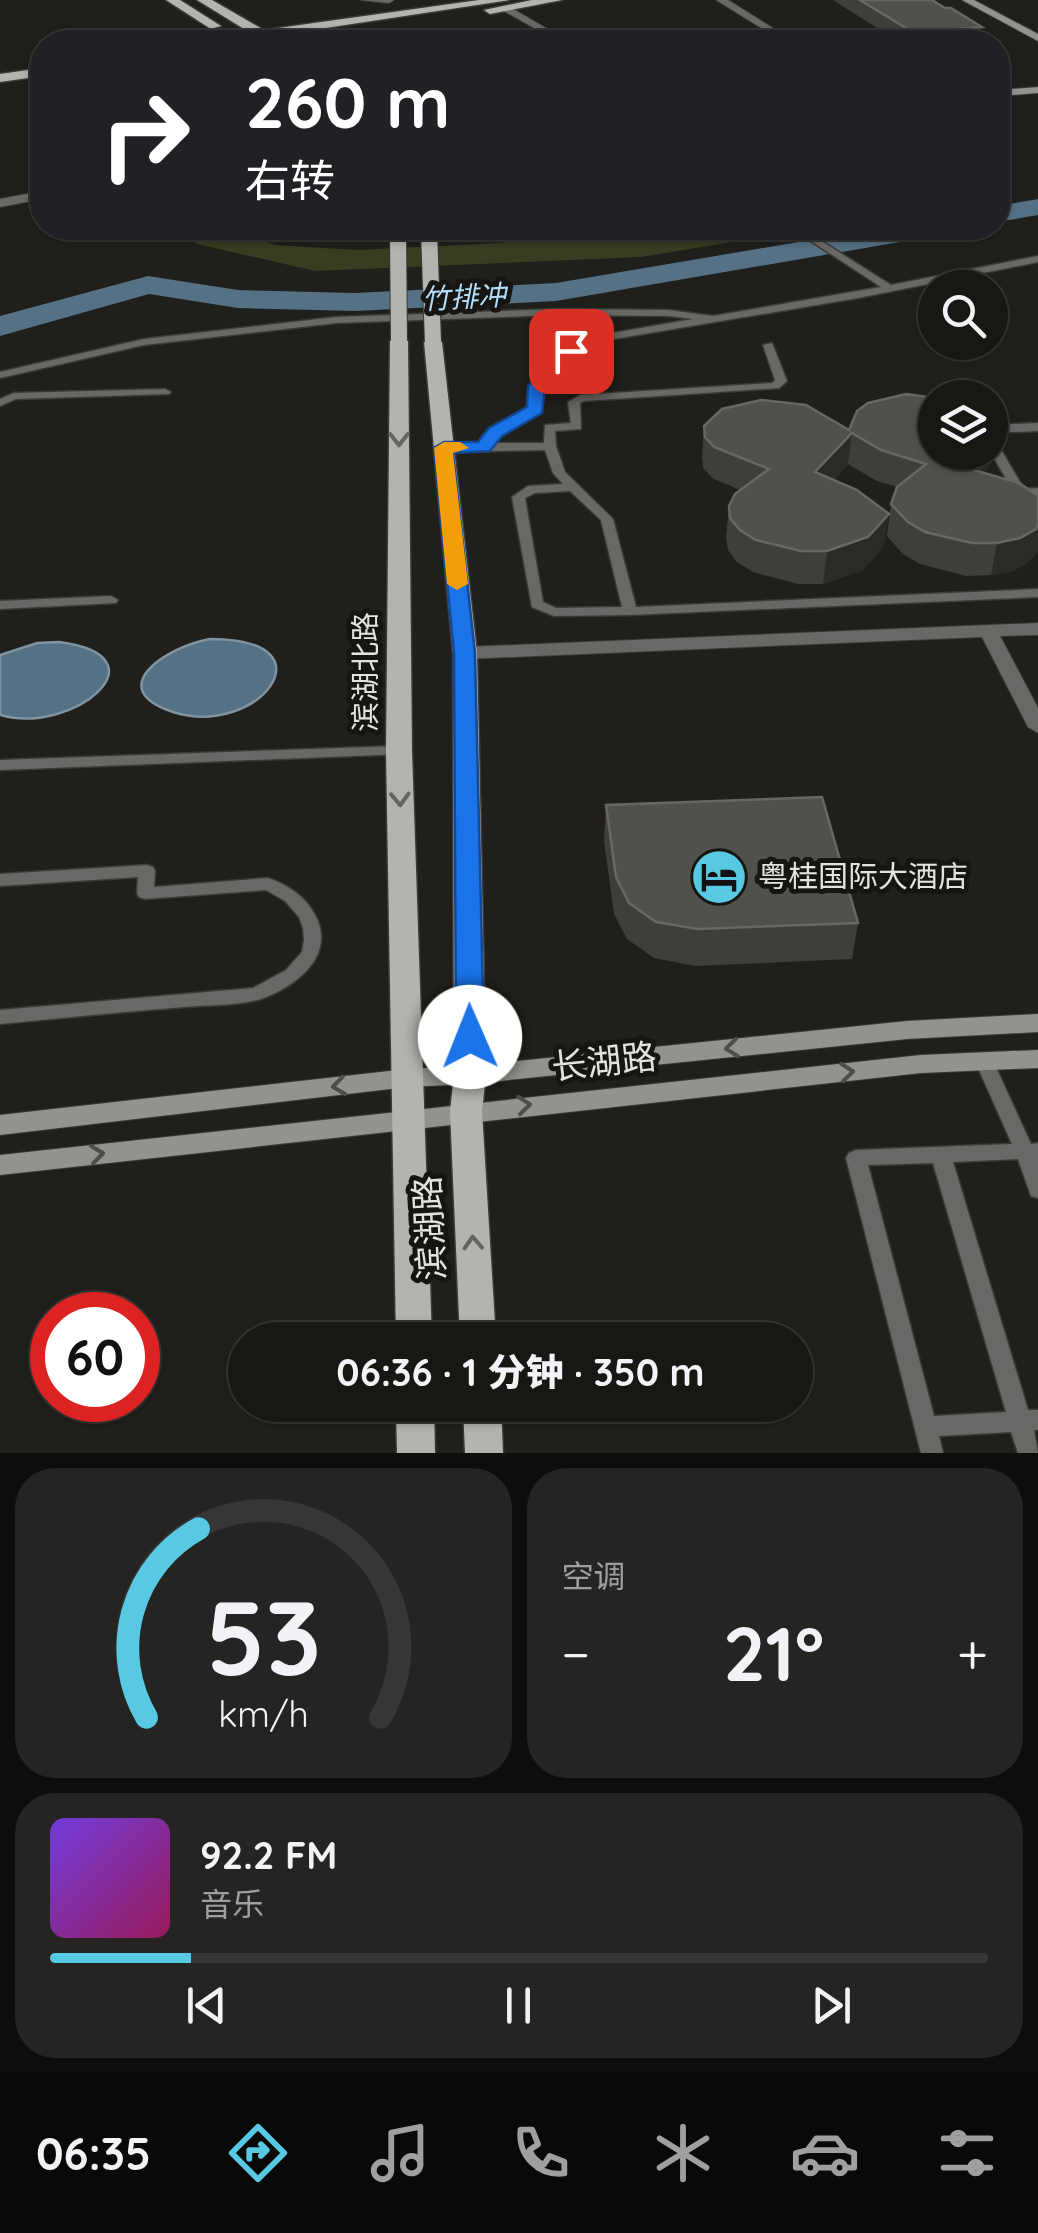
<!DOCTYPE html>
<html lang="zh">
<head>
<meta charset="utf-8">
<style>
	body { margin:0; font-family:Quicksand,"Noto Sans SC",sans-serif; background:#252422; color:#f1f3f6; height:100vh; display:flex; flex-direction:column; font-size:38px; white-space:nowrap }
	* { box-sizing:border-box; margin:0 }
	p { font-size:32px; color:#9f9fa0 }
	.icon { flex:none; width:55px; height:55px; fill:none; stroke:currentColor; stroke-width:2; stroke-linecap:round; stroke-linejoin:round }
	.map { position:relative; height:1453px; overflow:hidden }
	.side { display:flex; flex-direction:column; gap:15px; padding:15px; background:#0d0d0b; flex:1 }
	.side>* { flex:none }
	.banner { position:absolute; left:30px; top:30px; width:980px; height:210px; border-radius:40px; box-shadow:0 2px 8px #0004,0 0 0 2px #363634; background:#202124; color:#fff; overflow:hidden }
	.controls { position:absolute; left:918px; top:270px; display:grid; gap:20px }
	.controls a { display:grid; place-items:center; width:90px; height:90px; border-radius:50%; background:#181714; box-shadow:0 2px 8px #0004,0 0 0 2px #363634; font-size:50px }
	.speed { position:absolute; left:30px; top:1292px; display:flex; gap:20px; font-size:50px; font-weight:700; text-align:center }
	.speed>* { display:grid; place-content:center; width:130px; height:130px; border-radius:50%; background:#181714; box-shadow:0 2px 8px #0004,0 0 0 2px #363634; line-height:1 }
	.speed .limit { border:15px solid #d22; background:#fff; color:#111 }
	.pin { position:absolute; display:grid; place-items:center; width:85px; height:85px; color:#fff; margin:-42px; border-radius:20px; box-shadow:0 5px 15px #0006 }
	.me { position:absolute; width:110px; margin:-55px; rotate:359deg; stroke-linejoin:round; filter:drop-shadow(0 0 8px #0008) }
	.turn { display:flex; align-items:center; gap:35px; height:210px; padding:0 50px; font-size:45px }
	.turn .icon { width:130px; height:130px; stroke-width:2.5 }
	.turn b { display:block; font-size:70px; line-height:85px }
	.big { font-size:75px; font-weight:800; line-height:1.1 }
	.side .widget { flex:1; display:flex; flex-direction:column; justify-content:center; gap:15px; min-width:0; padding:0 35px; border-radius:40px; background:#252422 }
	.side .dial { align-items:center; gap:0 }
	.dial svg { height:260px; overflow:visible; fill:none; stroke:#363634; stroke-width:7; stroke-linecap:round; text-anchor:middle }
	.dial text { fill:#f1f3f6; stroke:none }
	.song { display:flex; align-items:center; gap:30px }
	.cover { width:120px; height:120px; border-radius:15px; background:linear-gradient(135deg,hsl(260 70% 55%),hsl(330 70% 35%)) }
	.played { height:10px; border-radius:5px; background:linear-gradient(90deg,#57c9e2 15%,#363634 15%) }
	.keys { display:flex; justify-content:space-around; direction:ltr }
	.heat { display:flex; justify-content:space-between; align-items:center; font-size:55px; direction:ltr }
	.side .tiles { flex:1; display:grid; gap:15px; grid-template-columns:1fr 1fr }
	.widget:last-child { grid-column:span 2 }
	.trip { position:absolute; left:228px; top:1322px; width:585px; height:100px; border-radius:50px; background:#181714; box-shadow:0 2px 8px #0004,0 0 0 2px #363634; font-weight:800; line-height:100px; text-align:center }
	.tabs { display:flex; height:160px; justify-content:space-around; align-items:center; background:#0a0908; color:#9f9fa0 }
	.tabs .icon { width:70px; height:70px }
	.tabs .on { color:#57c9e2 }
	.tabs b { font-size:45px; color:#f1f3f6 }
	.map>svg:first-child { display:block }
	.green { fill:#383c21 }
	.water { fill:#557185; stroke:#8093a0; stroke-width:2.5 }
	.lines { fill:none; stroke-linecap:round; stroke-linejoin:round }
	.river { fill:#557185; fill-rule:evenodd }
	.service-casing { stroke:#3b3a36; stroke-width:3 }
	.pedestrian-casing { stroke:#3b3a36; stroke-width:2 }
	.minor-casing { stroke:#3b3a36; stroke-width:2 }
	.secondary-casing { stroke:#3b3a36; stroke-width:2 }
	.primary-casing { stroke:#3b3a36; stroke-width:3 }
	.service { fill:#696866; fill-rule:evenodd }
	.pedestrian { fill:#696866; fill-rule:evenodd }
	.minor { fill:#696866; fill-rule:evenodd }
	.secondary { fill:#94928f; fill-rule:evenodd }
	.primary { fill:#b5b3af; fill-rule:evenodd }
	.primary-bridge-casing { stroke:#3b3a36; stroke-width:18; stroke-linecap:butt }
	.primary-bridge { stroke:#b5b3af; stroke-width:16 }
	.wall { fill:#403e3b }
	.shaded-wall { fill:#2c2a27 }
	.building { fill:#52504d; stroke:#686764; stroke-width:2.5 }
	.oneway { stroke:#666460 }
	.oneway2 { stroke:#4f4d4a }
	.route { fill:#1a73e8; stroke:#114b97; stroke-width:2.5 }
	.slow { fill:#f59e0b }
	.labels { text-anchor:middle; stroke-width:10; stroke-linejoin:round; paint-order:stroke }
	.far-water-label { font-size:28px; font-style:italic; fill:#b2dcf9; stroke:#171512 }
	.street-label { font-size:30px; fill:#e3e2df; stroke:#171512 }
	.poi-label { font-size:30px; fill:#e3e2df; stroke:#171512; text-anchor:start }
	.near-street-label { font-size:35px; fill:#e3e2df; stroke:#171512 }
</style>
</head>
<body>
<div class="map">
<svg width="1038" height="1453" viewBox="0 0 1038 1453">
	<rect width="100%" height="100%" fill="#201f1b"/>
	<polygon class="green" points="167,228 227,228 275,245 357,250 500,243 658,228 817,228 641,257 315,271 197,244"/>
	<g class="water">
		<path d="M210,639C337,639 257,739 173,712C101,688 169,646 210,639Z"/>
		<path d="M59,642C169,656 73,736 0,715V655L37,643Z"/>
	</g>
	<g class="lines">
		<g class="river">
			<polygon points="1038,199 1038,215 998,222 998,206"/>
			<polygon points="881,228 943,228 939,234 929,237 556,301 355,311 238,308 149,294 0,336 0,316 148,276 238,290 355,293 556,283"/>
		</g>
		<g class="service-casing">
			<g id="service">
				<path d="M791,228H801L891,285L1038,256V262L858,298L602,341L575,353L542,387L540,412L499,435L493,443H544L545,425L571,423L568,402L581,395L772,383L775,380L763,345L772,343L787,381L779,388L584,401L580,403L581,429L555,431L556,446L565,472L613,519L636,607L1038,589V597L630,615L554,616L532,607L512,497L528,486L563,484L553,473L545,450L444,452L438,448L444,444H480L491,429L530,408V386L567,349L595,336L693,319L669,316L556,315L336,323L144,345L0,378V372L144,339L336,317L556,309L669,310L713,316L881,287ZM570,491L601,520L622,607L556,608L543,602L525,498L535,493Z"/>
				<polygon points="165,389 171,392 169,394 16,399 0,406 0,399 14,393"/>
				<polygon points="1038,423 1038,431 990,433 990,425"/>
				<polygon points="990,437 996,441 1024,489 1038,488 1038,496 1028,496 1038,513 1038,528 1033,527 1016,497 1008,496 1006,493 1012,489 990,451"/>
				<polygon points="111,596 118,600 116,603 0,609 0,601"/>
				<polygon points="399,746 404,748 407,751 404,754 0,770 0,760"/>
				<path d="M147,865L153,867L155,871L154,887L268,878C288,885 305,896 315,915C337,956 295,987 261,999C238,1006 208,1005 184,1007C123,1012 61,1018 0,1024V1010L253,988L286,970L302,952L304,940L303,928L299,917L285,901L266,890L145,899L139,897L137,893L138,877L0,886V874Z"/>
				<path d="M984,1054L991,1056L993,1061L1031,1144L1038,1143V1198L1031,1196L1018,1159L953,1162L1028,1410H1038V1430H1034L1038,1453H1018L1011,1432L939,1436L943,1453H921L846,1158L849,1153L856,1150L1012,1144L975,1061L977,1056ZM933,1163L1006,1412L934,1416L868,1165Z"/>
			</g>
		</g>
		<g class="pedestrian-casing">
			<g id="pedestrian">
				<polygon points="360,0 394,0 389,3"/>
				<polygon points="42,191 42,199 0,207 0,199"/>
			</g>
		</g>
		<g class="minor-casing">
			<g id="minor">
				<polygon points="716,0 728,0 795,42 784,42"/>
				<polygon points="502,6 508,6 570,42 559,42 502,10"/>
				<polygon points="1038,623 1038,635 1000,636 1038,708 1038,733 1028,727 982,637 465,659 456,653 465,647"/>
			</g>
		</g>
		<g class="secondary-casing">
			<g id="secondary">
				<polygon points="962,0 974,0 1038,34 1038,41"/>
				<polygon points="1038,87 1038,93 998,96 998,90"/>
				<polygon points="1038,1014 1038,1032 907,1039 470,1084 407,1087 0,1135 0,1115 407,1069 470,1066 907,1021"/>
				<polygon points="1038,1050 1038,1068 921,1073 0,1175 0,1155 921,1055"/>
			</g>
		</g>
		<g class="primary-casing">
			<g id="primary">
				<polygon points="166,0 180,0 221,26 211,29"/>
				<path d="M197,0H212L264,30L479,0H510L273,36L267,41C248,35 220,43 199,42L249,32Z"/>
				<polygon points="532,0 562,0 490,14 484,10"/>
				<polygon points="42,68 42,76 0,82 0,74"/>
				<polygon points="399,336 408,341 412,751 432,1340 396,1340 386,751 390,341"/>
				<polygon points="433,337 442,342 477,653 486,1075 482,1111 496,1340 460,1340 450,1111 454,1075 453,653 424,342"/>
				<polygon points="396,1405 434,1405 435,1453 397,1453"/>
				<polygon points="463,1405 501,1405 503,1453 465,1453"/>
			</g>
		</g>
		<use href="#service" class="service"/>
		<use href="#pedestrian" class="pedestrian"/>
		<use href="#minor" class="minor"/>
		<use href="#secondary" class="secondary"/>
		<use href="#primary" class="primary"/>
		<g class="primary-bridge-casing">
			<g id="primary-bridge">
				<polyline points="429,232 433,342"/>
				<polyline points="398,234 399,341"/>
			</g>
		</g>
		<use href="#primary-bridge" class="primary-bridge"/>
	</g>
	<g class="wall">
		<polygon points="833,0 932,0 982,27 980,42 899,42"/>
		<polygon points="990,423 991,464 984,473 1038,551 1029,562 1013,571 991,575 966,576 920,564 903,554 887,536 891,504 897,487 877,481 848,464 834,480 884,546 863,570 823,584 798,584 753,572 737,562 728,550 726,538 729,506 740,490 712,478 703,468 702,457 704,426 849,430"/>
		<polygon points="606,805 858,923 852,959 695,966 654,958 627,939 614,914 604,841"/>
	</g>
	<g class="shaded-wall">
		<polygon points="982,27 980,42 913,42 914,33"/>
		<polygon points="852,433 848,464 812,504 815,472"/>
		<polygon points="997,433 991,464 962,500 967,468 980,452 990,452 990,441"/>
		<polygon points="889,514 884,546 863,570 823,584 827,551"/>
		<polygon points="1038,526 1038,551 1029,562 1013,571 991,575 997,543"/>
	</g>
	<g class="building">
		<polygon points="860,0 932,0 945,8 951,8 982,27 914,33"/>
		<polygon points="906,394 935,398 935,452 980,452 967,468 1019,483 1038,496 1038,526 1036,529 1020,538 997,543 972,543 925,532 908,522 891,504 897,487 926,464 881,450 852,433 815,472 857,490 889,514 868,537 827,551 801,551 756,540 740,530 730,518 729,506 735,494 769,469 714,447 705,437 704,426 722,409 761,400 806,405 849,430 857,411 868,403"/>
		<polygon points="990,423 997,433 990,441"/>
		<polygon points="822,797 858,923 698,929 656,922 629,903 616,877 606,805"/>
	</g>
	<defs><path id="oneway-chevron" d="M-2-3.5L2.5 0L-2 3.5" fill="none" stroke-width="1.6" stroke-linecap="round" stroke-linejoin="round" transform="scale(2.5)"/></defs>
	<g class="oneway">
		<use href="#oneway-chevron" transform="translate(399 439) rotate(90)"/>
		<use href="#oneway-chevron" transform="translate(400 799) rotate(88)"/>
		<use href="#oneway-chevron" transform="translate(473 1243) rotate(-93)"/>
	</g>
	<g class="oneway2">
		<use href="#oneway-chevron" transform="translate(732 1048) rotate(174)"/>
		<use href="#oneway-chevron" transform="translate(847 1072) rotate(-6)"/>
		<use href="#oneway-chevron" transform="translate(339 1086) rotate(173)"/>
		<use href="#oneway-chevron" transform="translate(524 1105) rotate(-6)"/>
		<use href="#oneway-chevron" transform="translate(97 1154) rotate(-7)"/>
	</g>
	<polygon class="route" points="565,347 579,351 545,387 542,413 502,436 490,451 453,453 475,653 484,1037 480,1044 470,1047 460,1044 456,1037 454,653 434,448 444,442 478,442 489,428 527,407 528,386"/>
	<polygon class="slow" points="444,442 460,442 469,448 453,453 468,584 457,590 447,584 434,448"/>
	<defs>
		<g id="hotel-disc" transform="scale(2.875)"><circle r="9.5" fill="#57c9e2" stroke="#171512"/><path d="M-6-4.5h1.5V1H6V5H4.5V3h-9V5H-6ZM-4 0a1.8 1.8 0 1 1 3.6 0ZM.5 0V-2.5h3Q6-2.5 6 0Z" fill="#111"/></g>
	</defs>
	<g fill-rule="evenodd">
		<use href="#hotel-disc" x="719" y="877"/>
	</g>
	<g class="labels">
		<g class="far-water-label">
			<text transform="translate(464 297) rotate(-3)" y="10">竹排冲</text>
		</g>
		<g class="street-label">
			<text transform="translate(366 672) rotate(-90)" y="10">滨湖北路</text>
		</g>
		<g class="poi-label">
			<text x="758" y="887">粤桂国际大酒店</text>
		</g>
		<g class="near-street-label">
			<text transform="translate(604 1062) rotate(-6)" y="12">长湖路</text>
			<text transform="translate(430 1228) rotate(-93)" y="12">滨湖路</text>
		</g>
	</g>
</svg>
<div class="controls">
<a><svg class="icon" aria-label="search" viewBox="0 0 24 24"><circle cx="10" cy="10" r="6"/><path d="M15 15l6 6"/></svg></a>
<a><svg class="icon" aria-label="layers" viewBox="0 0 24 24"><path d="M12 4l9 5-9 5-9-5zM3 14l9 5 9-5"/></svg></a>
</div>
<div class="speed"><div class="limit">60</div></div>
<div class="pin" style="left:571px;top:351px;background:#d93025"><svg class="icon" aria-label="arrive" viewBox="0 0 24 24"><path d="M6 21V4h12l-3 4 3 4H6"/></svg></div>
<svg class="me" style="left:470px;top:1037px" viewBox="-20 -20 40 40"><circle r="19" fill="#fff"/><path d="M0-13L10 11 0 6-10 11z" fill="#1a73e8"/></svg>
<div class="trip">06:36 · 1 分钟 · 350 m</div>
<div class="banner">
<div class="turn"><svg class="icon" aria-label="right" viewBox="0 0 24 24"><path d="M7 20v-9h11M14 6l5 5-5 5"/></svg><div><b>260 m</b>右转</div></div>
</div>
</div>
<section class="side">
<div class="tiles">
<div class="widget dial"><svg viewBox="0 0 100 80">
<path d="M14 69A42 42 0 1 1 86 69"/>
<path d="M14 69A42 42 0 0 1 30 11" stroke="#57c9e2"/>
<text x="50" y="56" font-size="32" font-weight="700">53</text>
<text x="50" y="72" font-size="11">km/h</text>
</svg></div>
<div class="widget"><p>空调</p>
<div class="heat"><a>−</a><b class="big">21°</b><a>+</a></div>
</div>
<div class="widget">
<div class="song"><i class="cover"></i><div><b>92.2 FM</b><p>音乐</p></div></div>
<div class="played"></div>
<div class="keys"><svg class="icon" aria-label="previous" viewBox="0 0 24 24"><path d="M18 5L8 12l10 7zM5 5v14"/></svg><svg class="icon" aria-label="pause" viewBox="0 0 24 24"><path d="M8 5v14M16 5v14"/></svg><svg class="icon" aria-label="next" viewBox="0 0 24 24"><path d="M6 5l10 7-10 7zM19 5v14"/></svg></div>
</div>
</div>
</section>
<nav class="tabs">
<b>06:35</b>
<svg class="icon on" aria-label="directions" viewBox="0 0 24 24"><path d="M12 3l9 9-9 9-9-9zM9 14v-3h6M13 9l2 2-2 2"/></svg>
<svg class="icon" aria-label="music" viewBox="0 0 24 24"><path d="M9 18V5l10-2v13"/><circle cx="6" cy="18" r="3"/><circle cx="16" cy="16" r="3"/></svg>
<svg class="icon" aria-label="phone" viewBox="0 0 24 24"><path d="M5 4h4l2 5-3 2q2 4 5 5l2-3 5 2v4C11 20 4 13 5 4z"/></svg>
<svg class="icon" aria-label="climate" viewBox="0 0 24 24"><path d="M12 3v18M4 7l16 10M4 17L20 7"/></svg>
<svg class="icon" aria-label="car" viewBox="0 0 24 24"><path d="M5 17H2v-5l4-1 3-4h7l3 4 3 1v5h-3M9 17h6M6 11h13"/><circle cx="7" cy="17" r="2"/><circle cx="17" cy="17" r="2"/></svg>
<svg class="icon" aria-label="filters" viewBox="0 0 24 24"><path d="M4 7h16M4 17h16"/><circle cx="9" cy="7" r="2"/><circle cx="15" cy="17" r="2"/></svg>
</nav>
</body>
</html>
